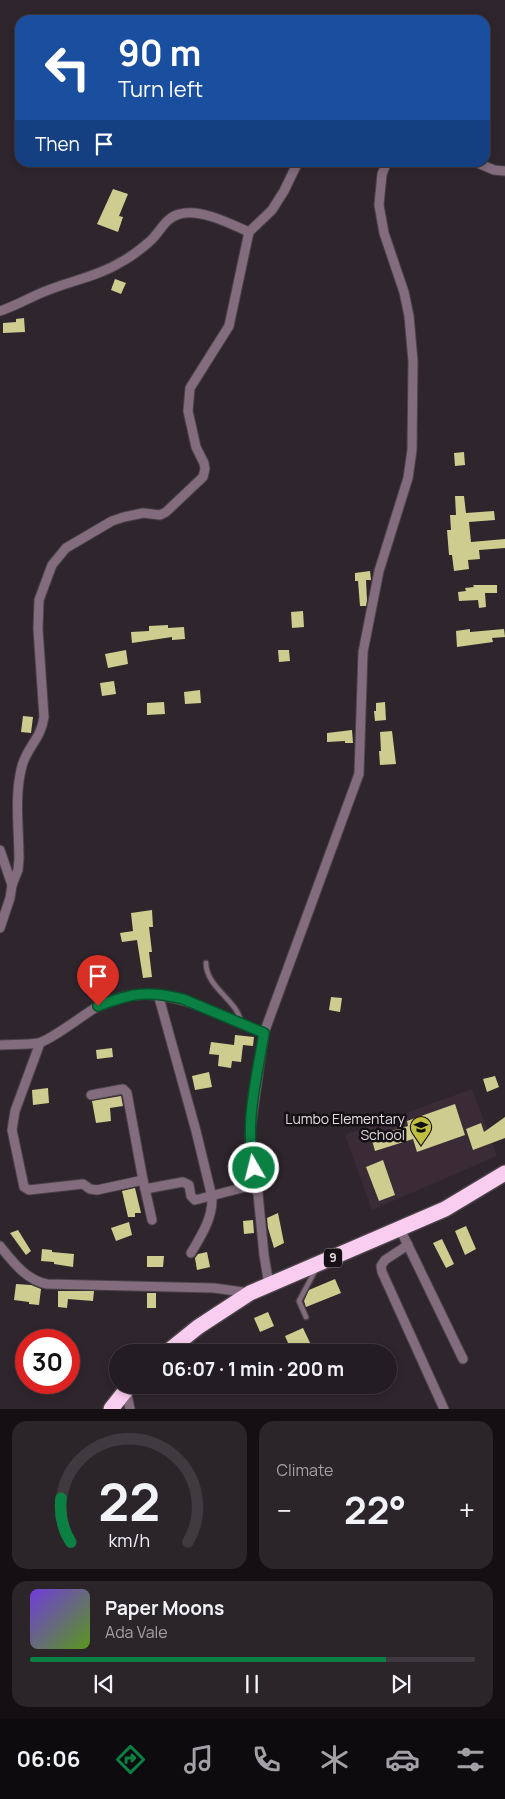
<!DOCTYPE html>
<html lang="en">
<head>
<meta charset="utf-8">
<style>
	body { margin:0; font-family:Manrope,sans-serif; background:#2b252a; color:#f1f3f6; height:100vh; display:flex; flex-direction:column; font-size:19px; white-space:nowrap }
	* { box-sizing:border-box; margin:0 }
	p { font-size:16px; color:#a3a1a5 }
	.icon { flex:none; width:28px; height:28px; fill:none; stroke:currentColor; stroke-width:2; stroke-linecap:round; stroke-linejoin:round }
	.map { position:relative; height:1409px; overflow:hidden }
	.side { display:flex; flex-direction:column; gap:12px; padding:12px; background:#130f13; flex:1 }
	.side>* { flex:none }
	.banner { position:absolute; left:15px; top:15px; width:475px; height:152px; border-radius:15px; box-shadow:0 2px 8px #0003,0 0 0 1px #403a40; background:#1a4fa0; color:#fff; overflow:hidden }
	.speed { position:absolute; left:15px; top:1329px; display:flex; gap:10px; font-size:25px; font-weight:700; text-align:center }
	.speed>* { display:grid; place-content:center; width:65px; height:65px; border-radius:50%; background:#231c22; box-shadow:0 2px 8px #0003,0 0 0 1px #403a40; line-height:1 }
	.speed .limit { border:8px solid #d22; background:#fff; color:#111 }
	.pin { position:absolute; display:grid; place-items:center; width:42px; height:42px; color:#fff; margin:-51px -21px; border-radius:50% 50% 50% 0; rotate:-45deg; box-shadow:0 0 5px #0007 }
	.pin .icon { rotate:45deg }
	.me { position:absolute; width:55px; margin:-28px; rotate:352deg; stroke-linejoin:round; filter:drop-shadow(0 0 4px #0008) }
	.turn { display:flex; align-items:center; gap:18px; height:105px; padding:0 20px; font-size:22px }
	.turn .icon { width:65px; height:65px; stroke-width:2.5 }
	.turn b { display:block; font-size:35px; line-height:42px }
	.then { display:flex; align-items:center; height:48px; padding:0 20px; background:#0003; gap:10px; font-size:19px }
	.big { font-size:38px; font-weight:700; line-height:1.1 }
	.side .widget { flex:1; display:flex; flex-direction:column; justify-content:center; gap:8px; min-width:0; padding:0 18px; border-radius:15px; background:#2b252a }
	.side .dial { align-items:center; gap:0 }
	.dial svg { height:130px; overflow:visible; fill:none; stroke:#403a40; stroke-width:7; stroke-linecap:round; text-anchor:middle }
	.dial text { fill:#f1f3f6; stroke:none }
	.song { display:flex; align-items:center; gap:15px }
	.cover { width:60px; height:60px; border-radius:8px; background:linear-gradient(135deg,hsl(260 70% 55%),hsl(90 70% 35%)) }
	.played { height:5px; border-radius:2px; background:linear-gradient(90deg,#0b8043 80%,#403a40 80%) }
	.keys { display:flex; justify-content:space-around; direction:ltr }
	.heat { display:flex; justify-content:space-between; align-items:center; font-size:28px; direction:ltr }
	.side .tiles { flex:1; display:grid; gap:12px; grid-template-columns:1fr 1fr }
	.widget:last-child { grid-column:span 2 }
	.trip { position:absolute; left:109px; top:1344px; width:288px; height:50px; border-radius:25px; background:#231c22; box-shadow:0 2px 8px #0003,0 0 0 1px #403a40; font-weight:700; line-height:50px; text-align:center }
	.menu { display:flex; height:80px; justify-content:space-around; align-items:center; background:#0e0b0e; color:#a3a1a5 }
	.menu .icon { width:35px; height:35px }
	.menu .selected { color:#0b8043 }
	.menu b { font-size:22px; color:#f1f3f6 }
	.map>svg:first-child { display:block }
	.built { fill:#3a2b37 }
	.building { fill:#cecd8f }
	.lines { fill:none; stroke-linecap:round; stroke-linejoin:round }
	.lane-casing { stroke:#4b4349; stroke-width:7 }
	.street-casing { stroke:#4b4349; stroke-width:11 }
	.highway-casing { stroke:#4b4349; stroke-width:18 }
	.lane { stroke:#826c7d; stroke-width:4.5 }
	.street { stroke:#826c7d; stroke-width:9 }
	.highway { stroke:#f9cdef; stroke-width:15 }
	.route-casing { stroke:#07532c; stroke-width:12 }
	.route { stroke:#0b8043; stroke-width:9 }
	.labels { text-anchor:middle; stroke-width:5; stroke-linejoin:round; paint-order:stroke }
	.shield { fill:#151014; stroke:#a49da2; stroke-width:1 }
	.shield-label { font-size:12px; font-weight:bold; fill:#e1dadf }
	.poi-label { font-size:14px; fill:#e1dadf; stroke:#151014; text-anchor:end }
</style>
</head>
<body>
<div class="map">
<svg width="505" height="1409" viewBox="0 0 505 1409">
	<rect width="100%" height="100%" fill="#2f262d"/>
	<polygon class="built" points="472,1089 497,1156 372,1210 345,1135"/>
	<g class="building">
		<polygon points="113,189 128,194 119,216 123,217 118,232 97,224"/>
		<polygon points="115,279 126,283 121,294 111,290"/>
		<polygon points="24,318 25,332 3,333 3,323 16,322 16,319"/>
		<polygon points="464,452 465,465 455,466 454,453"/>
		<polygon points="455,496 464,496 466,513 494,511 495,520 469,522 471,542 505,539 505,548 479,550 480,559 468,560 469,569 454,571 452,555 449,555 447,530 451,530 450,515 456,515"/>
		<polygon points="370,571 371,580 366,580 367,600 366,606 360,606 358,581 355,581 355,573"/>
		<polygon points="473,585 497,585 497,593 485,593 486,607 479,608 478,600 459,601 458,592 466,591 465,588 474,587"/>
		<polygon points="303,611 304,627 292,628 291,612"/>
		<polygon points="168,625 168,628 184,627 185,639 172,640 172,637 132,643 131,632 149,631 149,626"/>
		<polygon points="470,629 470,632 504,629 505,637 492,638 493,642 457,647 456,631"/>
		<polygon points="126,650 128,664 108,668 105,654"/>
		<polygon points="278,650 289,650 290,661 279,662"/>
		<polygon points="114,681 116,694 102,696 100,683"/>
		<polygon points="200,690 201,703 185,704 184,692"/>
		<polygon points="164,702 165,714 147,715 147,703"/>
		<polygon points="385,702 386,720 375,721 374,711 376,711 376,703"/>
		<polygon points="23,716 33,717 31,733 21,732"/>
		<polygon points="352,730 353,743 345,743 345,741 327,742 327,733"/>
		<polygon points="392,731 396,764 380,765 379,751 381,751 380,732"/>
		<polygon points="152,910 153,927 149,927 152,952 149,952 152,977 143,978 137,940 122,942 120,933 133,931 131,913"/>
		<polygon points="331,997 342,998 340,1012 329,1010"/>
		<polygon points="235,1035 254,1037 253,1046 243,1045 241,1062 232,1061 231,1068 218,1066 219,1055 209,1054 211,1042 234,1045"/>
		<polygon points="112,1048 113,1057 97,1059 96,1050"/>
		<polygon points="209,1072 212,1087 195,1090 192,1076"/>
		<polygon points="495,1076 499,1087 487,1092 483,1079"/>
		<polygon points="48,1088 49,1103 33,1105 32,1090"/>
		<polygon points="121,1096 123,1106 110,1108 111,1121 96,1123 92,1101"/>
		<polygon points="455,1104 465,1135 417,1152 413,1139 375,1151 371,1137 408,1126 407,1121"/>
		<polygon points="505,1117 505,1138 473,1150 466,1129 481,1123 484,1132"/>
		<polygon points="383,1160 395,1195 379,1201 366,1167"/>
		<polygon points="135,1188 141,1213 135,1213 135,1217 128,1217 122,1191"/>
		<polygon points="278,1213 284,1243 274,1248 268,1228 267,1218"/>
		<polygon points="253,1220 254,1233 244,1234 243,1221"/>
		<polygon points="129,1222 132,1235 116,1241 111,1228"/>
		<polygon points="466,1226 476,1249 465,1255 455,1231"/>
		<polygon points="18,1230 31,1251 26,1255 10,1233"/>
		<polygon points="442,1239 454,1264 446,1268 433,1243"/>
		<polygon points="42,1249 52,1250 52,1252 74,1254 73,1267 54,1264 54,1262 41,1261"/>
		<polygon points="207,1252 210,1267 197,1270 195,1258 198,1254"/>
		<polygon points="147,1256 164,1256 163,1267 147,1267"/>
		<polygon points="335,1279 341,1293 306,1307 304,1301 309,1290"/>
		<polygon points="16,1284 31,1285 41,1289 39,1305 29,1304 29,1302 14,1300"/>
		<polygon points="58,1291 94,1291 93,1301 68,1299 67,1308 58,1307"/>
		<rect x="147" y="1293" width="9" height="15"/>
		<polygon points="268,1312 274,1326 260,1332 254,1318"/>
		<polygon points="303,1328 312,1347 299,1352 292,1352 285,1336"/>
	</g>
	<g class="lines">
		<g class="lane-casing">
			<g id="lane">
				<path d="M206,963C206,988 239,1001 241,1023"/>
				<polyline points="306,1317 299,1301 316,1269"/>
			</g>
		</g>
		<g class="street-casing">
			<g id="street">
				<polyline points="475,162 494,170 505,171"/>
				<path d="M0,311C16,306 30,297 46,291C70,281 99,276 121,262C131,257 141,249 149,242C160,233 165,217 180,214C200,208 231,224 249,232L272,210L284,191L298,162"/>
				<polyline points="0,850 12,885 10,898 0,928"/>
				<path d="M12,885L18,870L19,859C19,829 14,795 22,766C27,747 41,739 44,717L38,629L39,600L52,565L66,548L112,521L124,517L143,513L160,515L166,512L203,477L205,469L204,463L196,447L188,411L190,388L229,326L249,232"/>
				<path d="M158,994L196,1131L212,1197C213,1218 201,1236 191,1253"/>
				<polyline points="40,1043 15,1111 12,1130 24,1187 29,1190 83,1184 90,1189 97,1190 143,1180"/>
				<path d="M0,1045C12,1044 26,1045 38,1043C50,1041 84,1014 97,1007C153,975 211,1012 264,1033"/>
				<polyline points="91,1095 123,1089 127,1093 143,1180 152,1220"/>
				<polyline points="145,1189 183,1182 189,1185 191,1196 195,1200 257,1184"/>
				<polyline points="400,1229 463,1359"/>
				<polyline points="408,1245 385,1260 381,1266 382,1272 444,1409"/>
				<path d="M0,1246C13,1262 26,1280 47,1284L214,1288L250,1293"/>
				<polyline points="269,1285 264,1255 257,1184 250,1153 250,1133 264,1033 359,774 363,652 379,571 408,478 412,450 413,361 409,316 404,292 384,233 379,205 382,174 387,162"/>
				<polyline points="126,1390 130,1409"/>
			</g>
		</g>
		<g class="highway-casing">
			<g id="highway">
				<polyline points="167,1352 198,1327 250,1293 445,1209 505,1173"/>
				<polyline points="111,1409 130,1385"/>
			</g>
		</g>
		<use href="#lane" class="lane"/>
		<use href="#street" class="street"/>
		<use href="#highway" class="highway"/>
	</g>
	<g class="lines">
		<g class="route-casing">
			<path id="route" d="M98,1006C132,993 148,990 183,999L264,1033C257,1077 244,1124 254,1168"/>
		</g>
		<use href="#route" class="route"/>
	</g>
	<defs>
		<g id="school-pin" transform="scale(1.125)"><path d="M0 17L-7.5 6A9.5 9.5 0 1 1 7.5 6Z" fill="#c1be40" stroke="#151014"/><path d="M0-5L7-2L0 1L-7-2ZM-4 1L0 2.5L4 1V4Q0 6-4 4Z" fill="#111"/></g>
	</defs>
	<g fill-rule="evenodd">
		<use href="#school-pin" x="421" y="1127"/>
	</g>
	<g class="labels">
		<rect class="shield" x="324" y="1248.5" width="18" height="19" rx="4"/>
		<g class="shield-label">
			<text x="333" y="1262">9</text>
		</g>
		<g class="poi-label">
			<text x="405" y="1124">Lumbo Elementary<tspan x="405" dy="16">School</tspan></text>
		</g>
	</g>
</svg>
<div class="speed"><div class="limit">30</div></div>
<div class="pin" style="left:98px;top:1006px;background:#d93025"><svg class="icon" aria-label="arrive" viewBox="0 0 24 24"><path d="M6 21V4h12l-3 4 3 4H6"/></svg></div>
<svg class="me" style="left:254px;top:1168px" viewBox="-20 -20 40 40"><circle r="17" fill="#0b8043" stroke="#fff" stroke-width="3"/><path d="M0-11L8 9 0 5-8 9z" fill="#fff"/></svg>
<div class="trip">06:07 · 1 min · 200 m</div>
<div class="banner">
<div class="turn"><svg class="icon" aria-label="left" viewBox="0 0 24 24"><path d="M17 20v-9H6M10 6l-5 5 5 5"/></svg><div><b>90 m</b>Turn left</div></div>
<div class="then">Then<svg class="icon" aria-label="arrive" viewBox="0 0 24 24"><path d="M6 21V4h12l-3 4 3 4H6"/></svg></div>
</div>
</div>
<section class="side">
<div class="tiles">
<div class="widget dial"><svg viewBox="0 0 100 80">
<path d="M14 69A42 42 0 1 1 86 69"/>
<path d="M14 69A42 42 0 0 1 8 42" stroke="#0b8043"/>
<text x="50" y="56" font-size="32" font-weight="700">22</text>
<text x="50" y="72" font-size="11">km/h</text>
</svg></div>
<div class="widget"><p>Climate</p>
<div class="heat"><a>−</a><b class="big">22°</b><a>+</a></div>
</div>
<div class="widget">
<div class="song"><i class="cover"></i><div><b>Paper Moons</b><p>Ada Vale</p></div></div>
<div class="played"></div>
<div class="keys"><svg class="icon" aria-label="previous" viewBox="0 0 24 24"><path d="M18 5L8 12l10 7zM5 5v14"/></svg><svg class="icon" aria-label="pause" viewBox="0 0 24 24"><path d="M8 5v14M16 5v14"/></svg><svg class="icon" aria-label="next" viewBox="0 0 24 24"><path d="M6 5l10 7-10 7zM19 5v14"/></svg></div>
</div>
</div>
</section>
<nav class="menu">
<b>06:06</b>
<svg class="icon selected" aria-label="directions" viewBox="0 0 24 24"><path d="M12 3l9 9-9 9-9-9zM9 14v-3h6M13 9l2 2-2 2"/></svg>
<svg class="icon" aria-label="music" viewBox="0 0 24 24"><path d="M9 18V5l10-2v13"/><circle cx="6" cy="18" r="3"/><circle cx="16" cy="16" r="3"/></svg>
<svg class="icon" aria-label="phone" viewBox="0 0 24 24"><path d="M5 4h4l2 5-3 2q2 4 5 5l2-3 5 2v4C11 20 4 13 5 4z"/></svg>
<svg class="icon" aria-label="climate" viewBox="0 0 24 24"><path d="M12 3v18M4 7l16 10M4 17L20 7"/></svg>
<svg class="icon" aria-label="car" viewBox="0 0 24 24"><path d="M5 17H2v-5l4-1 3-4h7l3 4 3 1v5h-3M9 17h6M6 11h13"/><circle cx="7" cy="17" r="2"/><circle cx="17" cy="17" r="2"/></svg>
<svg class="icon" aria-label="filters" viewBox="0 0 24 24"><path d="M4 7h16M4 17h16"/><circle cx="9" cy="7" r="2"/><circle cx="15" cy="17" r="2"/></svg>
</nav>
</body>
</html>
